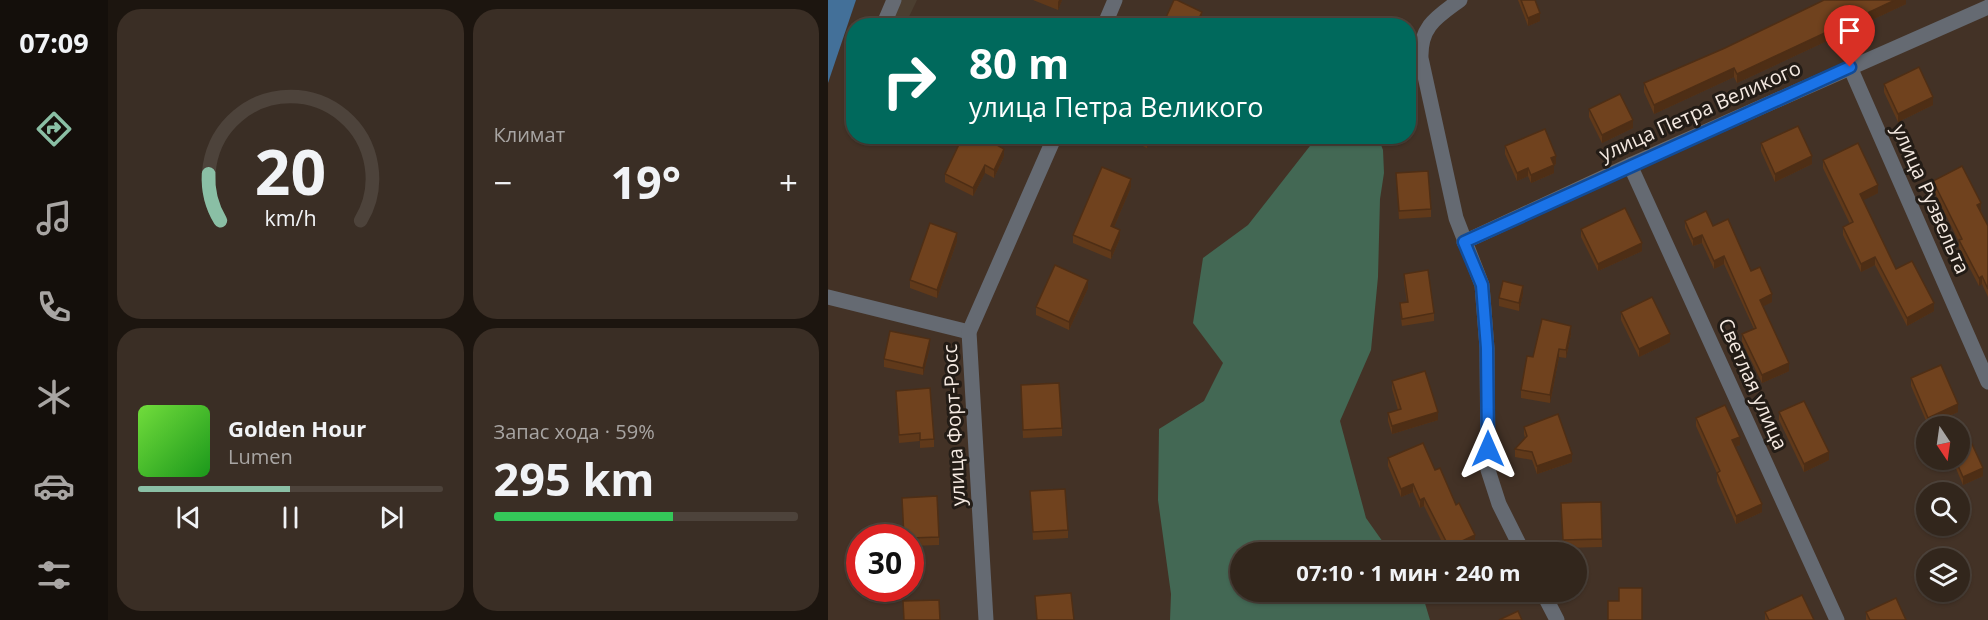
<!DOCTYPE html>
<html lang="ru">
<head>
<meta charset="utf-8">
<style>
	body { margin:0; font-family:"Open Sans",sans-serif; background:#3a2e25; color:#f1f3f6; height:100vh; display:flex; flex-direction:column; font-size:22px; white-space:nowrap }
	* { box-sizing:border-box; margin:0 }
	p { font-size:20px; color:#a8a5a3 }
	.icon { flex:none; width:33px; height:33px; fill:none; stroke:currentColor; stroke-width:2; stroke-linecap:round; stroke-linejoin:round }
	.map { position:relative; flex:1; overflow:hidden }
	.panel { display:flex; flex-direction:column; gap:9px; padding:9px; background:#1c150f; width:720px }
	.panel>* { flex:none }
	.hud { position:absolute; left:18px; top:18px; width:570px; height:126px; border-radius:24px; box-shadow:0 2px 4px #0004,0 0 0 2px #4d433b; background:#00695c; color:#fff; overflow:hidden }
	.needle { width:39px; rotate:167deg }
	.tools { position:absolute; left:1088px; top:416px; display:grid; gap:12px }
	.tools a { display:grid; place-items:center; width:54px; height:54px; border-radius:50%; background:#32261c; box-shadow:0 2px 4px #0004,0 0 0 2px #4d433b; font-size:30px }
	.speed { position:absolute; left:18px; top:524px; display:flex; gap:12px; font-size:30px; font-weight:700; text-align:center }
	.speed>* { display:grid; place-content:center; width:78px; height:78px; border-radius:50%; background:#32261c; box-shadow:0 2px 4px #0004,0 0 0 2px #4d433b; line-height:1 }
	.speed .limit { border:9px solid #d22; background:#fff; color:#111 }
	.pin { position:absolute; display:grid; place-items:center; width:51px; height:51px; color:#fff; margin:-62px -26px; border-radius:50% 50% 50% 0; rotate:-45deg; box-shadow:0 0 6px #0007 }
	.pin .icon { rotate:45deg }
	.me { position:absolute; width:66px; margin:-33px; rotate:0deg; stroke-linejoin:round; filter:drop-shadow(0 0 4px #0008) }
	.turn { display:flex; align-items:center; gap:21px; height:126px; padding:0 24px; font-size:27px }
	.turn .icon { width:78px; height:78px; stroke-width:2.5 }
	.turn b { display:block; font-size:42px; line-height:51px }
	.big { font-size:45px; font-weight:700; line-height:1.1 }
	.panel .tile { flex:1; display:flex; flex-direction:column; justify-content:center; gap:9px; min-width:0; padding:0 21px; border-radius:24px; background:#3a2e25 }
	.panel .dial { align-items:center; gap:0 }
	.dial svg { height:156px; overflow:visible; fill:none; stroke:#4d433b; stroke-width:7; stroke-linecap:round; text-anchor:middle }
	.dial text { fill:#f1f3f6; stroke:none }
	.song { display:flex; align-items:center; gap:18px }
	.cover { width:72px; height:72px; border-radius:9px; background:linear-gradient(135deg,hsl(100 70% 55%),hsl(120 70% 35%)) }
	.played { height:6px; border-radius:3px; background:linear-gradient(90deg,#8abfa5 50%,#4d433b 50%) }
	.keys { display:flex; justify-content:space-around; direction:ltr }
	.heat { display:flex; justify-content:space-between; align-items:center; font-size:33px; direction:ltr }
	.charge { height:9px; border-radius:4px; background:linear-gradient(90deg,#34c759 59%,#4d433b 0) }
	.panel .tiles { flex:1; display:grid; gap:9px; grid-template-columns:repeat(2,1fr) }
	.trip { position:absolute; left:402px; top:542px; width:357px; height:60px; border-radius:30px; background:#32261c; box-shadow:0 2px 4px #0004,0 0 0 2px #4d433b; font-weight:700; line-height:60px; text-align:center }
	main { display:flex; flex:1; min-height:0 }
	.dock { display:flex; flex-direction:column; width:108px; justify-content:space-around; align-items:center; background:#140f0b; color:#a8a5a3 }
	.dock .icon { width:42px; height:42px }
	.dock .current { color:#8abfa5 }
	.dock b { font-size:27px; color:#f1f3f6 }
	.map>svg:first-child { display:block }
	.industrial { fill:#4b3e30 }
	.green { fill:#436854 }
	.water { fill:#437099 }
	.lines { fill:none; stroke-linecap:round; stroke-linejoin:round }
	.minor { stroke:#656a72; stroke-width:15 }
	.wall { fill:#60391a }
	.shaded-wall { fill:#4e2e15 }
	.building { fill:#70421e; stroke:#4e2e15; stroke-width:1.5 }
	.route-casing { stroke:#114b97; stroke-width:15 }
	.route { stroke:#1a73e8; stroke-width:10 }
	.labels { text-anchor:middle; stroke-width:6; stroke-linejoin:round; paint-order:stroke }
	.street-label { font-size:20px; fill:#f5eae2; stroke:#231c16 }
</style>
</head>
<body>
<main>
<nav class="dock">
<b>07:09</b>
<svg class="icon current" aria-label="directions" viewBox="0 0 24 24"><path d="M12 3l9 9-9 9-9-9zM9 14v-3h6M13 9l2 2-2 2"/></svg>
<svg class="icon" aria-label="music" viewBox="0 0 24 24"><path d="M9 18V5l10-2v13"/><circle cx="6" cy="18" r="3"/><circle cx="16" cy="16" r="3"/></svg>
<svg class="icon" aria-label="phone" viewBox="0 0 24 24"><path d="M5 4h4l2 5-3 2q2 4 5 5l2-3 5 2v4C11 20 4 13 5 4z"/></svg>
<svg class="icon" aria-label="climate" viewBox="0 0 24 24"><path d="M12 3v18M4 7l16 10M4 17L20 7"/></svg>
<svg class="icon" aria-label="car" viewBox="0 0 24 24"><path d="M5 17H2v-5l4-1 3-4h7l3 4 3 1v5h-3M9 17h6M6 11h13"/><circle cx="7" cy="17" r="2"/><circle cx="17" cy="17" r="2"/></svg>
<svg class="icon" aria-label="filters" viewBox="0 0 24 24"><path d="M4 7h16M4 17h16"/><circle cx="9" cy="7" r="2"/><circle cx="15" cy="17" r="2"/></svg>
</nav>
<section class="panel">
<div class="tiles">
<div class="tile dial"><svg viewBox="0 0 100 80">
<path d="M14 69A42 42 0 1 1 86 69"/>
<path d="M14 69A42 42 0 0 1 8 45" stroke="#8abfa5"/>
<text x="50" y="56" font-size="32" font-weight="700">20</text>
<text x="50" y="72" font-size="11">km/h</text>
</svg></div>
<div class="tile"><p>Климат</p>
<div class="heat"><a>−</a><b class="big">19°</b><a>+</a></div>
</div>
<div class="tile">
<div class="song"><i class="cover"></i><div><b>Golden Hour</b><p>Lumen</p></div></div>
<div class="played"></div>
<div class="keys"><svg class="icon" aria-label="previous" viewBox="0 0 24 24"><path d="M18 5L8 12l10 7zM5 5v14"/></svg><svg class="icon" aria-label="pause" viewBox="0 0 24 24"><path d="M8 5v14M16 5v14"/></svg><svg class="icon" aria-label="next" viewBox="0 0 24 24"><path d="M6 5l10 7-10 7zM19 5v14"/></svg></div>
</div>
<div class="tile"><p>Запас хода · 59%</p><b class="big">295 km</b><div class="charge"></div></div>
</div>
</section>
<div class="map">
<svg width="1160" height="620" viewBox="0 0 1160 620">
	<rect width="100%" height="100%" fill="#433226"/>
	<polygon class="industrial" points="63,0 89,0 77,25 52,26"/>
	<polygon class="green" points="489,137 550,137 555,150 556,173 552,199 550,277 543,350 512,421 538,518 562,552 412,552 412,591 590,591 596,600 602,620 342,620 343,594 330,500 331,429 376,401 395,363 365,323 375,258 420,225"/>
	<polygon class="water" points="0,0 28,0 0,83"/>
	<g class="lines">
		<g class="minor">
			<path d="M632,0C609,17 592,26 593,58L628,218L654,285L659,348L660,470L671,504L695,552"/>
			<polyline points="55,26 66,0"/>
			<polyline points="276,26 287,0"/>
			<polyline points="1022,67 1160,382"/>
			<polyline points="25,94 26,93"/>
			<polyline points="802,165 1009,620"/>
			<polyline points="636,242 802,165 1160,7"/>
			<polyline points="0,297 141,332"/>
			<polyline points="714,591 729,620"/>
			<polyline points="158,620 141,332 227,136"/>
		</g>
	</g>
	<g class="wall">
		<polygon points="205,0 234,0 230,10"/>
		<polygon points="690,0 707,0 712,21 700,26"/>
		<polygon points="1078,0 1078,4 909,83 906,77 826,114 816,92 816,83"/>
		<polygon points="1056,84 1105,105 1070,122 1056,92"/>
		<polygon points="761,109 805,128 774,143 761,117"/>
		<polygon points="173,136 173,139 170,145 176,156 166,178 157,173 145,196 117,182 117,174"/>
		<polygon points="294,136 324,136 319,148"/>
		<polygon points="933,143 984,164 947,182 933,151"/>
		<polygon points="677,146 728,164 726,165 726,173 703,183 700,176 689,181 677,154"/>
		<polygon points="995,160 1050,193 1035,200 1068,269 1106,311 1079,326 1047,265 1033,272 1015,235 1015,227 1022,224 995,168"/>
		<polygon points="568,173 603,209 603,217 571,219"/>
		<polygon points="1105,181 1153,211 1160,226 1160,297 1154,284 1151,286 1131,248 1131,242 1105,189"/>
		<polygon points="303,187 286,227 292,238 283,259 245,243 245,235"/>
		<polygon points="857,221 885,226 923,271 944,302 935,306 961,371 934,383 914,342 914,334 926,329 896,264 886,269 874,243 865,246 857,228"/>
		<polygon points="753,229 814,251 770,271 753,237"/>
		<polygon points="129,241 109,298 82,288 82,280"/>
		<polygon points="576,274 606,313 606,321 574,326 572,311 572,303 579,302 576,282"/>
		<polygon points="260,288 241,330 208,315 208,307"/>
		<polygon points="695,294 691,311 671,306 671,298"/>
		<polygon points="793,312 842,342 811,357 793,320"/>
		<polygon points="743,334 738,358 731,357 722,403 693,398 693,390 705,357"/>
		<polygon points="102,347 95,375 56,367 56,359"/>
		<polygon points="1083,378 1130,412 1100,425 1083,386"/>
		<polygon points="564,381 610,420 564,434 560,421 560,413 570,410 564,389"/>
		<polygon points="68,391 106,439 106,447 92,448 92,441 71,443"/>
		<polygon points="193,393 234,428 234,436 195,438"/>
		<polygon points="951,412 1001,460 976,472 951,420"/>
		<polygon points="868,418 912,445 907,447 934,512 908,524 889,481 889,473 868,426"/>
		<polygon points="696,427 744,462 709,474 704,460 687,457 687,449 697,438 696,434"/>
		<polygon points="560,458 607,470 647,543 627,552 619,552 596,506 592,508 585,492 573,497 560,466"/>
		<polygon points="1124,459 1131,459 1155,476 1135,485"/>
		<polygon points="202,491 240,530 240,538 205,540"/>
		<polygon points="773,502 774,547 735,548 733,503"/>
		<polygon points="82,537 111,537 111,545 82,546"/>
		<polygon points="937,612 986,620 937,620"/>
		<polygon points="1038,612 1078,620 1038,620"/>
	</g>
	<g class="shaded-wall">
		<polygon points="231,0 234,0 230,10 230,2"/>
		<polygon points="1067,0 1078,0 1078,4 909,83 909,74"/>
		<polygon points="374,12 374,20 371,26 367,26"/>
		<polygon points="712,13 712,21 700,26 700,18"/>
		<polygon points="906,68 906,77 826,114 826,105"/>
		<polygon points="1105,97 1105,105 1070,122 1070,114"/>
		<polygon points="805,120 805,128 774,143 774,135"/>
		<polygon points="171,136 173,136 173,139 167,152 167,144"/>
		<polygon points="321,136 324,136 319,148 319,140"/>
		<polygon points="176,149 176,156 166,178 166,170"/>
		<polygon points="728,156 728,164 723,166 723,158"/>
		<polygon points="984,156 984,164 947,182 947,174"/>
		<polygon points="157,165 157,173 145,196 145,188"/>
		<polygon points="726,165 726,173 703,183 703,175"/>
		<polygon points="700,168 700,176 689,181 689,173"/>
		<polygon points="303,179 303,187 283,234 283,226"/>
		<polygon points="1050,185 1050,193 1032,202 1032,194"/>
		<polygon points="1153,203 1153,211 1149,205"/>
		<polygon points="292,230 292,238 283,259 283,251"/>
		<polygon points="129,233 129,241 109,298 109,290"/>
		<polygon points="874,235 874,243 865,246 865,239"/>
		<polygon points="814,243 814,251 770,271 770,264"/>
		<polygon points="896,256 896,264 886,269 886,261"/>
		<polygon points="1047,257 1047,265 1033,272 1033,264"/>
		<polygon points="1154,276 1154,284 1151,286 1151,278"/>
		<polygon points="260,280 260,288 241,330 241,322"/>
		<polygon points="695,286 695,294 691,311 691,303"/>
		<polygon points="944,294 944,302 932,308 932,300"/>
		<polygon points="1106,303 1106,311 1079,326 1079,318"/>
		<polygon points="743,326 743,334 738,358 738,350"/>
		<polygon points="842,334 842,342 811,357 811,349"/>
		<polygon points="102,339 102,347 95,375 95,368"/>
		<polygon points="731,349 731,357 722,403 722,395"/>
		<polygon points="961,363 961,371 934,383 934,375"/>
		<polygon points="1130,404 1130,412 1100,425 1100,418"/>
		<polygon points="610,412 610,420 564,434 564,426"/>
		<polygon points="912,437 912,445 904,448 904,440"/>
		<polygon points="1001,452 1001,460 976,472 976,464"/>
		<polygon points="744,454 744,462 709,474 709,466"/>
		<polygon points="1155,468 1155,476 1135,485 1135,477"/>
		<polygon points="585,484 585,492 573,497 573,489"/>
		<polygon points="596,498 596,506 592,508 592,500"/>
		<polygon points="934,504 934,512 908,524 908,516"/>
		<polygon points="647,535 647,543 627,552 621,552 621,547"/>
	</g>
	<g class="building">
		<polygon points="346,0 349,0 374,12 367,26 334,26"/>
		<polygon points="693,0 707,0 712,13 700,18"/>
		<polygon points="996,0 1067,0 909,74 906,68 826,105 816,83 897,48"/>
		<polygon points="178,19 193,26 175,26"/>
		<polygon points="1091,67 1105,97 1070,114 1056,84"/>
		<polygon points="792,94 805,120 774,135 761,109"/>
		<polygon points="970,126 984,156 947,174 933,143"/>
		<polygon points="717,129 728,156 723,158 726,165 703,175 700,168 689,173 677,146"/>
		<polygon points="135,136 171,136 167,144 176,149 166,170 157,165 145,188 117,174"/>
		<polygon points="312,136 321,136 319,140"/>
		<polygon points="1030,143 1050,185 1032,194 1068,269 1084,261 1106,303 1079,318 1047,257 1033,264 1015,227 1025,222 995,160"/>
		<polygon points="1134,166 1153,203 1149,205 1160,226 1160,289 1154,276 1151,278 1131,240 1134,239 1105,181"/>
		<polygon points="274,167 303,179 283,226 292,230 283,251 245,235"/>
		<polygon points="600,171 603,209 571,211 568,173"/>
		<polygon points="797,208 814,243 770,264 753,229"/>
		<polygon points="878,211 885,226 900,219 923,271 932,267 944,294 932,300 961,363 934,375 914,334 928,328 896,256 886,261 874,235 865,239 857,221"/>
		<polygon points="102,223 129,233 109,290 82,280"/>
		<polygon points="227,265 260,280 241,322 208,307"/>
		<polygon points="600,270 606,313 574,319 572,303 580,302 576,274"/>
		<polygon points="675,281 695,286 691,303 671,298"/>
		<polygon points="824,297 842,334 811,349 793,312"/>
		<polygon points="714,319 743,326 738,350 731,349 722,395 693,390 699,356 705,357"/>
		<polygon points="62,331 102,339 95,368 56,359"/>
		<polygon points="1113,365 1130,404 1100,418 1083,378"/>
		<polygon points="597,371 610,412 564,426 560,413 573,409 564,381"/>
		<polygon points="231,383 234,428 195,430 193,385"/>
		<polygon points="102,388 106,439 92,440 92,433 71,435 68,391"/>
		<polygon points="976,401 1001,452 976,464 951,412"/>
		<polygon points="897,405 912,437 904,440 934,504 908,516 889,473 892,471 868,418"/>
		<polygon points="730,414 744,454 709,466 704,452 687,449 699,436 696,427"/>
		<polygon points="1143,442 1155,468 1135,477 1127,459 1131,459 1131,448"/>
		<polygon points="595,443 607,470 612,468 628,505 631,503 647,535 621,547 596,498 592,500 585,484 573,489 560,458"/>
		<polygon points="237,489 240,530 205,532 202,491"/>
		<polygon points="109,496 111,537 82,538 82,537 76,537 74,498"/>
		<polygon points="773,502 774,539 735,540 733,503"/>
		<polygon points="791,588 814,588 814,620 780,620 780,601 791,601"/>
		<polygon points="243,593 246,620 209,620 207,596"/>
		<polygon points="974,595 986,620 941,620 937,612"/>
		<polygon points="1068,598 1078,620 1042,620 1038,612"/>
		<polygon points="111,600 112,620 76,620 75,601"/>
		<polygon points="690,611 694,620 671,620"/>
	</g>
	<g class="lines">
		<g class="route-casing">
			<polyline id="route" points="660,449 659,348 654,285 636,242 1022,67"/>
		</g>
		<use href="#route" class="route"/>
	</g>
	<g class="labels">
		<g class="street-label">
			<text transform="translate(872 111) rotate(-24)" y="7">улица Петра Великого</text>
			<text transform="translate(1103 199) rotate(66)" y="7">улица Рузвельта</text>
			<text transform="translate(925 384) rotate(66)" y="7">Светлая улица</text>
			<text transform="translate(126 425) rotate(-93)" y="7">улица Форт-Росс</text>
		</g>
	</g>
</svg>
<div class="tools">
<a><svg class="needle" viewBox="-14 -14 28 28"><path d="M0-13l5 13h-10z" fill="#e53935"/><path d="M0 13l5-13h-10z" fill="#a8a5a3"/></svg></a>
<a><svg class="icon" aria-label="search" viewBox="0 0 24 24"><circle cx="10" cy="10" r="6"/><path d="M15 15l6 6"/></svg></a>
<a><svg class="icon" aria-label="layers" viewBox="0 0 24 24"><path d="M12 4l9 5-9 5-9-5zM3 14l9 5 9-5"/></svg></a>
</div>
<div class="speed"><div class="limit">30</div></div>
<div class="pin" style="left:1022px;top:67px;background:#d93025"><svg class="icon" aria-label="arrive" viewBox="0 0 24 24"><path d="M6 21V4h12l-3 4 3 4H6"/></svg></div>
<svg class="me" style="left:660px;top:449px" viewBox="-20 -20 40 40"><path d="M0-17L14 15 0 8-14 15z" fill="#1a73e8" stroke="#fff" stroke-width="4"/></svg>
<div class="trip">07:10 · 1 мин · 240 m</div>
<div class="hud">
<div class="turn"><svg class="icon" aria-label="right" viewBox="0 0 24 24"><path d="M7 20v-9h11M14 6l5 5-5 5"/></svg><div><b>80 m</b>улица Петра Великого</div></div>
</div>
</div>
</main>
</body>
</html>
